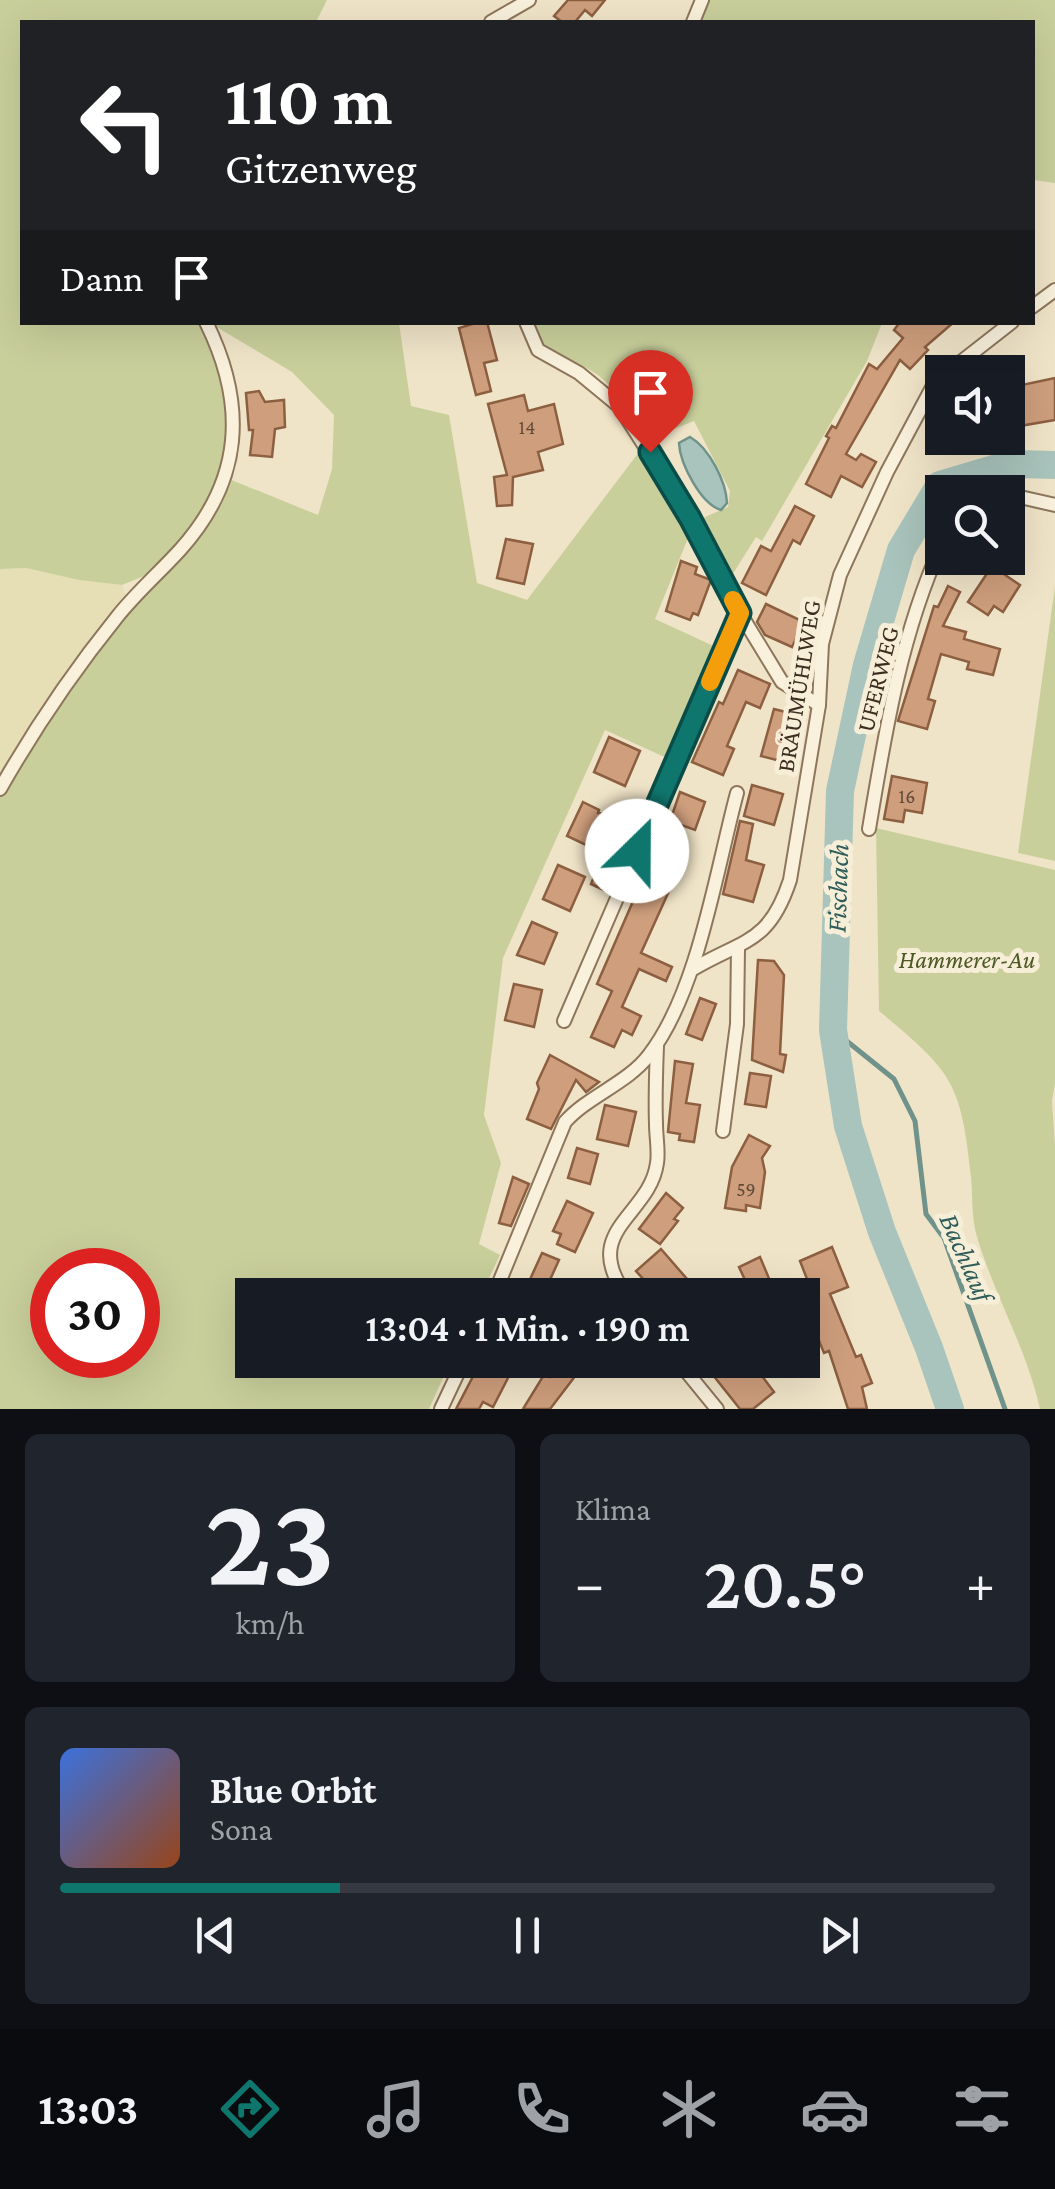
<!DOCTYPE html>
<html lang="de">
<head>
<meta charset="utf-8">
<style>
	body { margin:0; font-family:"Crimson Pro",serif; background:#20242c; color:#f1f3f6; height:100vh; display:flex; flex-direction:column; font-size:38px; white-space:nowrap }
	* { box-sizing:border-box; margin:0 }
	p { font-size:32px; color:#9ea1a6 }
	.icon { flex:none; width:55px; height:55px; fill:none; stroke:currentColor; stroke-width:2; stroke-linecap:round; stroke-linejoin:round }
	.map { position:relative; height:1409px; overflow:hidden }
	.drawer { display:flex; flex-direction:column; gap:25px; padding:25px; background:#0d0f14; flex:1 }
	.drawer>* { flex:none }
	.top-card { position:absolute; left:20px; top:20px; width:1015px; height:305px; border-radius:0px; box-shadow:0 10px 40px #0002; background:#202124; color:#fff; overflow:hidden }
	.buttons { position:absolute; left:925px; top:355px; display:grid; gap:20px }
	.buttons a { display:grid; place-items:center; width:100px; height:100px; border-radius:0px; background:#171b24; box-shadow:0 10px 40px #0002; font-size:50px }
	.speed { position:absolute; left:30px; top:1248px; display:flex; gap:20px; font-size:50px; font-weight:700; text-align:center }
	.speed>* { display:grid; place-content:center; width:130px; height:130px; border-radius:50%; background:#171b24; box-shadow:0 10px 40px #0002; line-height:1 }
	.speed .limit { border:15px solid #d22; background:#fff; color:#111 }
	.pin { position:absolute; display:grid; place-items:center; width:85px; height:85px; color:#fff; margin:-102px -42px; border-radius:50% 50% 50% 0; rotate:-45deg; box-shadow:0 0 10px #0007 }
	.pin .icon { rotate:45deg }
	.me { position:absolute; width:110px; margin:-55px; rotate:23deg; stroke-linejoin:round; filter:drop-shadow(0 0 8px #0008) }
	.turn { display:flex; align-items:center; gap:35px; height:210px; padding:0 40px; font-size:45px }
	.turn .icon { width:130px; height:130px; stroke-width:2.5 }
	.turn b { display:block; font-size:70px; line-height:85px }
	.then { display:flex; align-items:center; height:95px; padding:0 40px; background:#0003; gap:20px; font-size:38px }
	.big { font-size:75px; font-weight:600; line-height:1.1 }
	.drawer .widget { flex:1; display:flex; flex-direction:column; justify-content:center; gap:15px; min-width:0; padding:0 35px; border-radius:15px; background:#20242c }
	.drawer .dial { align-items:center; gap:0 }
	.dial b { font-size:130px; line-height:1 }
	.song { display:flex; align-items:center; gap:30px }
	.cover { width:120px; height:120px; border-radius:15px; background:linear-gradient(135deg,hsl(220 70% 55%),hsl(20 70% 35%)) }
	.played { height:10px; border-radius:5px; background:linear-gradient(90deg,#0f766e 30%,#363941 30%) }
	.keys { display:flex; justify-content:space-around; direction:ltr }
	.heat { display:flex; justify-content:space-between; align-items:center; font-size:55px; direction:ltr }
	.drawer .tiles { flex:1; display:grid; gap:25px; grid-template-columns:1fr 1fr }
	.widget:last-child { grid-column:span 2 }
	.trip { position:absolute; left:235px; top:1278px; width:585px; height:100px; border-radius:0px; background:#171b24; box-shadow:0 10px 40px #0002; font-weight:600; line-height:100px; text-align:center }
	.menu { display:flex; height:160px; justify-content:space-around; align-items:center; background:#090b0e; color:#9ea1a6 }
	.menu .icon { width:70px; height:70px }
	.menu .current { color:#0f766e }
	.menu b { font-size:45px; color:#f1f3f6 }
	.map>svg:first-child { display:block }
	.farmland { fill:#e6deb5 }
	.green { fill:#c9cf9b; fill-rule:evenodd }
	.water { fill:#a9c4bc; stroke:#6f938a; stroke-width:2.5 }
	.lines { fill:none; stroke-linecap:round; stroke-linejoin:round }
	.stream { stroke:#6f938a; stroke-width:5 }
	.river { stroke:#a9c4bc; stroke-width:28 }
	.building { fill:#cf9f7d; stroke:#8d5f41; stroke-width:2.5 }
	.street-casing { stroke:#8d765c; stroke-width:16 }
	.street { stroke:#faf1dc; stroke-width:12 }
	.route-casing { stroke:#0a4d48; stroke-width:25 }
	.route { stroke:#0f766e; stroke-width:18 }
	.slow { stroke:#f59e0b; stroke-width:18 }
	.labels { text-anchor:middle; stroke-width:10; stroke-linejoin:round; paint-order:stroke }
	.number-label { font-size:20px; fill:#624a37 }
	.street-label { font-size:25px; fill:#3d2e20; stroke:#f7eed8 }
	.park-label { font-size:25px; font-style:italic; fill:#4d5a26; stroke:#f7eed8 }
	.water-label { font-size:28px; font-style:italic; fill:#2f5d5a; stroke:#f7eed8 }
</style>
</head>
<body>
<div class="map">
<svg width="1055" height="1409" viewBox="0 0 1055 1409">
	<rect width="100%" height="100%" fill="#f0e4c8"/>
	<polygon class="farmland" points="26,568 79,580 122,585 130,605 0,797 0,569"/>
	<g class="green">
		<polygon points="0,0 327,0 316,22 22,22 22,322 201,323 230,404 226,463 204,511 177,546 144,576 122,585 79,580 26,568 0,569"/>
		<polygon points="706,0 1055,0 1055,183 1033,180 1032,22 696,22"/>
		<path d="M210,323H399L411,406L449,415L477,583L527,600L642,448L691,531L655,619L720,649L671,760L605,730L503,958L484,1115L501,1163L479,1244L500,1255L481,1295H252V1360H451L429,1409H0V797L83,667L229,479L318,515L332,469L334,415L292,372ZM52,1270H138V1355H52Z"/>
		<path d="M532,323H882L867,361L762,541L756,537L729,580L696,521L728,507L730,491L694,421L651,438C635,417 620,392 599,376C568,352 552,367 532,323Z"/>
		<polygon points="1055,586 1055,861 1018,853"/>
		<path d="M876,828L1055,870V1083L1052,1101L1055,1146V1409H1040C1026,1347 995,1297 977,1237C971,1216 973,1198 971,1177C961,1081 952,1072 879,1011Z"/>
	</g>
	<path class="water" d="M690,437C709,448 726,481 727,503L721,510C701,504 680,464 679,443Z"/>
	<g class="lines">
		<polyline class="stream" points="833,1030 894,1079 915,1121 926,1214 944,1238 1005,1409"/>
		<polyline class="river" points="950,1409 929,1348 882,1232 848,1126 833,1030 840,791 867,665 901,550 940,485 1011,464 1055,465"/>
	</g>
	<g class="building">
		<polygon points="568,0 605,0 592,16 585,10 575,22 562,22 554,16"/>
		<polygon points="479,322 487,322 497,360 484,363 491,391 476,395 459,328"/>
		<polygon points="900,322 954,322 925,347 928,350 910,369 900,360 846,454 856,460 861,454 876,462 862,487 841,476 831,497 806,484 829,438 826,436 832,426 836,428 869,364 877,369 903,338 894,330"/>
		<polygon points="1055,378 1055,420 1008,428 1008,388"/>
		<polygon points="259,391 265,402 284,400 285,427 275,429 272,457 250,455 253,430 249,430 246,393"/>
		<polygon points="524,395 528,411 554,404 563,444 538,452 543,470 513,477 512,505 497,506 494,477 507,475 488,404"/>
		<polygon points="795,506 814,516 800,544 793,540 766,595 742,583 761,546 771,551"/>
		<polygon points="506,539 533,544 524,584 497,578"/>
		<polygon points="681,561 697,567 695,574 711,580 698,615 693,613 690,620 666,611"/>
		<polygon points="992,566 1020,585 1003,612 994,606 988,615 968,602"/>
		<polygon points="948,586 960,592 943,626 966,632 964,639 1000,649 993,675 967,669 969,662 941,654 928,699 935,701 927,729 898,721 934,606 938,607"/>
		<polygon points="766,604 804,622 792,647 765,635 757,622"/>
		<polygon points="738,670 770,684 760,708 746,702 727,746 734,749 723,775 692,762 719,702 723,704"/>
		<polygon points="774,709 805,717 792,764 761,756"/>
		<polygon points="609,737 640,751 625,786 594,772"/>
		<polygon points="892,776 927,783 922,813 905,810 903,822 884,819"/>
		<polygon points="752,785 783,794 774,825 744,816"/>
		<polygon points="680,792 705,802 695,830 670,821"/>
		<polygon points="583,802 599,810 598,813 629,816 632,838 608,892 591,884 603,853 567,836"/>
		<polygon points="740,821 753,824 746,860 764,865 753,902 723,894"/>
		<polygon points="657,846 684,858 641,953 672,967 666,981 639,969 622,1007 641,1016 632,1035 622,1030 614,1047 591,1037 612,991 597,984 644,876 638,874 645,858 651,861"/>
		<polygon points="558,865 585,877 570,911 543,899"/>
		<polygon points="532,922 557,933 544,964 517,955"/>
		<polygon points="758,960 774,961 784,975 780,1054 786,1055 783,1072 752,1060"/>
		<polygon points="514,984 542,990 534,1027 505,1020"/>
		<polygon points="700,998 716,1004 702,1040 686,1034"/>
		<polygon points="550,1055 599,1082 586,1092 576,1080 551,1129 527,1119 539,1089 537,1083"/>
		<polygon points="675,1061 693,1064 686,1103 700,1105 694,1142 679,1140 680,1134 668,1132"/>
		<polygon points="750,1073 771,1076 766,1107 745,1104"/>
		<polygon points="605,1105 636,1112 628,1146 597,1139"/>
		<polygon points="749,1135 770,1146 762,1158 765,1172 760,1208 746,1205 746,1211 725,1208 732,1167"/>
		<polygon points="577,1148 598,1154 590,1184 568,1178"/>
		<polygon points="513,1177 529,1184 511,1226 499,1223"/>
		<polygon points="666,1193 683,1208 674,1219 678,1221 660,1244 639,1229"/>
		<polygon points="567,1201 593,1213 575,1252 557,1244 561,1234 553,1231"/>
		<polygon points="832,1247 848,1287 830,1294 856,1357 861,1355 872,1383 862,1387 867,1409 848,1409 829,1351 824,1353 815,1331 810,1333 802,1315 802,1295 797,1295 793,1285 807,1279 800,1261"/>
		<polygon points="661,1249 687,1279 669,1295 658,1295 636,1271"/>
		<polygon points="542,1253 559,1260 544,1293 527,1286"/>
		<polygon points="760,1257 773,1288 771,1295 752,1295 739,1267"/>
		<polygon points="701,1360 750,1360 774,1392 753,1409 740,1409"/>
		<polygon points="481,1361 509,1376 493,1407 483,1402 479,1409 456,1409"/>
		<polygon points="560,1363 576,1375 550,1409 523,1409 545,1373 550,1377"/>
	</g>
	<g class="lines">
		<g class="street-casing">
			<g id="street">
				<polyline points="491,22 529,0"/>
				<polyline points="693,22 702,0"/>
				<polyline points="1032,307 1055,290"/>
				<polyline points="526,322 538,350 579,373 619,406 690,517 740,613 782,682 819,705"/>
				<polyline points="948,372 1012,322"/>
				<polyline points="1008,499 1020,497 1055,505"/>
				<path d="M0,789C33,731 75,669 117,617C136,593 159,573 180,550C243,480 247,405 206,322"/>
				<path d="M869,829C885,733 901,633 942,544"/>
				<path d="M693,969C744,939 769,944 790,880L819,705L822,644L840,575L887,472L935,382L942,377"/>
				<polyline points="564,1021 740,613"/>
				<polyline points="723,1131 737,1024 738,948"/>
				<path d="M494,1295L565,1122C588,1096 628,1083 649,1055C698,992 716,871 737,793"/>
				<path d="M626,1295C579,1230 650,1216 657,1163C659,1151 656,1137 656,1124C655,1098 656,1072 657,1046"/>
				<polyline points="677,1360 717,1409"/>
				<polyline points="441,1409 464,1360"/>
			</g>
		</g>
		<use href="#street" class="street"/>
	</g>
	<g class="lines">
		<g class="route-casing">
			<polyline id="route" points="637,851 740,613 690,518 650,452"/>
		</g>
		<use href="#route" class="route"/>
		<polyline class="slow" points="710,682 740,613 733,600"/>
	</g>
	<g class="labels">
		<g class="number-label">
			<text x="527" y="434">14</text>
			<text x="907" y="803">16</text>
			<text x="746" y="1196">59</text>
		</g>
		<g class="street-label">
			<text transform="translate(877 679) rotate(-76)" y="9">UFERWEG</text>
			<text transform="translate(798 686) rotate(-81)" y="9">BRÄUMÜHLWEG</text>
		</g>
		<g class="park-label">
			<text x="967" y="968">Hammerer-Au</text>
		</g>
		<g class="water-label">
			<text transform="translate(837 888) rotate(-88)" y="10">Fischach</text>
			<text transform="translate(967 1257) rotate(66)" y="10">Bachlauf</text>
		</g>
	</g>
</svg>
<div class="buttons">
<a><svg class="icon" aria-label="sound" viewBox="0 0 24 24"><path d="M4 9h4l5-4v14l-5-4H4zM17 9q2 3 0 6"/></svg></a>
<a><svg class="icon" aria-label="search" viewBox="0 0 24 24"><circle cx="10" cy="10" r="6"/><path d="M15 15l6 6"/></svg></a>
</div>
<div class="speed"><div class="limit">30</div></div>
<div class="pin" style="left:650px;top:452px;background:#d93025"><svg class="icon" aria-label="arrive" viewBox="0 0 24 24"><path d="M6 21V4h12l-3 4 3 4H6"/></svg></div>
<svg class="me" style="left:637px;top:851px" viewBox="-20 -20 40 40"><circle r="19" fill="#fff"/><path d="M0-13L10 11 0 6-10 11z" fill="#0f766e"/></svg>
<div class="trip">13:04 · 1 Min. · 190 m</div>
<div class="top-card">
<div class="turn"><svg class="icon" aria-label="left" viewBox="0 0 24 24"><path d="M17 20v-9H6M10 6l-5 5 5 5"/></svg><div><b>110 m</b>Gitzenweg</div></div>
<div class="then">Dann<svg class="icon" aria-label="arrive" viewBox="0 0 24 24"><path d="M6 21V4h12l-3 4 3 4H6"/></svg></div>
</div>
</div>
<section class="drawer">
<div class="tiles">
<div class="widget dial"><b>23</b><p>km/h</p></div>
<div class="widget"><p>Klima</p>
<div class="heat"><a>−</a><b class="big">20.5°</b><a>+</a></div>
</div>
<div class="widget">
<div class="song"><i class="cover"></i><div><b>Blue Orbit</b><p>Sona</p></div></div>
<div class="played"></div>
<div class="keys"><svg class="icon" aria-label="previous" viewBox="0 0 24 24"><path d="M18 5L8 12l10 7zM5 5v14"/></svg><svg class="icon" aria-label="pause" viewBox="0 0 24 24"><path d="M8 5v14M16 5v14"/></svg><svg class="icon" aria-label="next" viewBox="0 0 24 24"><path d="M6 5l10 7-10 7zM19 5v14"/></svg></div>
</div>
</div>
</section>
<nav class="menu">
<b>13:03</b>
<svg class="icon current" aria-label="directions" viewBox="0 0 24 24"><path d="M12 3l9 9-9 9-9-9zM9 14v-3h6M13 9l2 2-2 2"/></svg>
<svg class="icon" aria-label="music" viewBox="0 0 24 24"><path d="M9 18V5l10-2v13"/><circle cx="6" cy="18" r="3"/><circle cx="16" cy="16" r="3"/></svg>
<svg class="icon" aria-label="phone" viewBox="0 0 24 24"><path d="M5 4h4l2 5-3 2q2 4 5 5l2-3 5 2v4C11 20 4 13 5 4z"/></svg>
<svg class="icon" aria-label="climate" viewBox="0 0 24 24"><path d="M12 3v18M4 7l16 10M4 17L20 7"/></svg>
<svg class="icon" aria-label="car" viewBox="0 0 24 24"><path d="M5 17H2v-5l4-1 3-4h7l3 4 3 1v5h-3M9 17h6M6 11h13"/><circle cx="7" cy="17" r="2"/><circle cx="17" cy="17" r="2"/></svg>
<svg class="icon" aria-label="filters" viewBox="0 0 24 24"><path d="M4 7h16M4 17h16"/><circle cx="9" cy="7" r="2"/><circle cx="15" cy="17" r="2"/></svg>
</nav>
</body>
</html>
